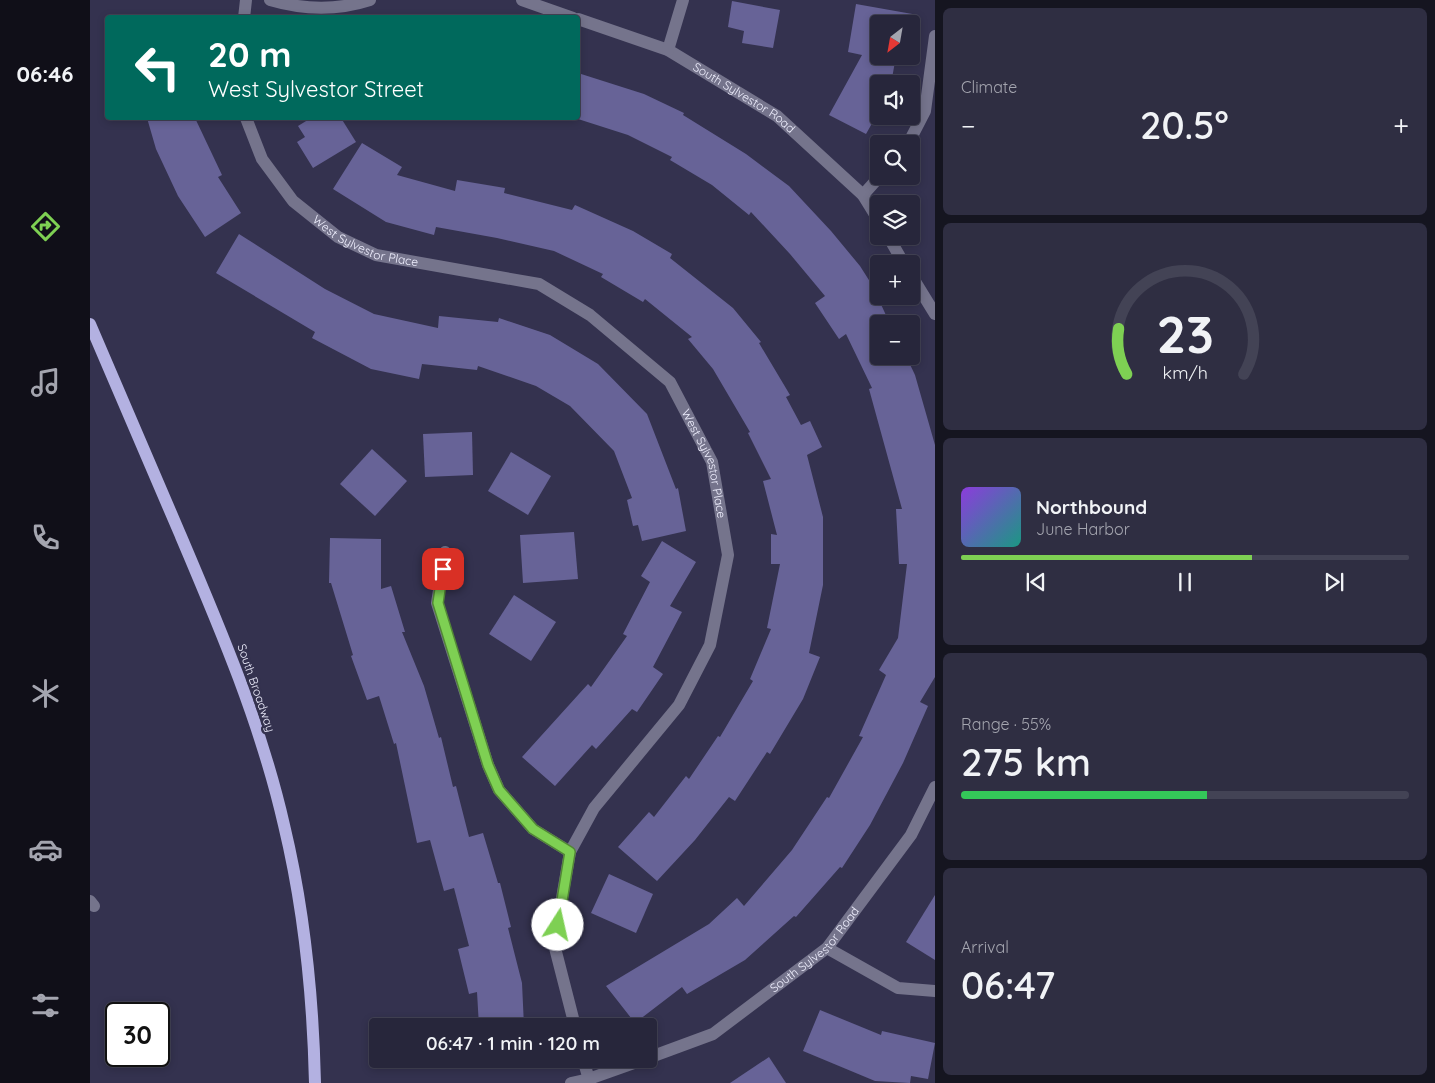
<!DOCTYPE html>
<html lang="en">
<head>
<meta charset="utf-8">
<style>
	body { margin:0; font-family:Quicksand,sans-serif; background:#2f2e42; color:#f1f3f6; height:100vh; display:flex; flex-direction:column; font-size:19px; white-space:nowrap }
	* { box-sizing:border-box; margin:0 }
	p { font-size:16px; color:#a4a5af }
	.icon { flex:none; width:28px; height:28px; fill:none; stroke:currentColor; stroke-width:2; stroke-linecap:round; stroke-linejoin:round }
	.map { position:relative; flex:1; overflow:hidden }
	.drawer { display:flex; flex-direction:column; gap:8px; padding:8px; background:#151520; width:500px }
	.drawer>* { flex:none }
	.guide { position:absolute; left:15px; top:15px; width:475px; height:105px; border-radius:5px; box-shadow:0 2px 8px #0003,0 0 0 1px #434355; background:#00695c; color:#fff; overflow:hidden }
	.needle { width:32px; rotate:211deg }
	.fabs { position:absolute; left:780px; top:15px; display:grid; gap:10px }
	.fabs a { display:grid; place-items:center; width:50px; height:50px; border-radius:5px; background:#27263b; box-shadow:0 2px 8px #0003,0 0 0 1px #434355; font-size:25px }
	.speed { position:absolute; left:15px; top:1002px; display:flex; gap:10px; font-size:25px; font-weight:700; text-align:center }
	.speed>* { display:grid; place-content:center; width:65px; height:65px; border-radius:50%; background:#27263b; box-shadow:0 2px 8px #0003,0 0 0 1px #434355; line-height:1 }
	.speed .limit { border:2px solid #111; border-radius:8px; background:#fff; color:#111 }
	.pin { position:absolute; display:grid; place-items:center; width:42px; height:42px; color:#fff; margin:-21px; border-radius:10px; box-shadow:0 2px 8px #0006 }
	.me { position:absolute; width:55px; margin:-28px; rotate:10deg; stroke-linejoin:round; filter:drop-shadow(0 0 4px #0008) }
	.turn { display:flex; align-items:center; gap:18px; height:105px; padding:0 20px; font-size:22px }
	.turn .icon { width:65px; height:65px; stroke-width:2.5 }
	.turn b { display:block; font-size:35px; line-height:42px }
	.big { font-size:38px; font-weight:600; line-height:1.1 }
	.drawer .widget { flex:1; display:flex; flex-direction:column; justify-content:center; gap:8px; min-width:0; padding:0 18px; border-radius:8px; background:#2f2e42 }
	.drawer .dial { align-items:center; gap:0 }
	.dial svg { height:130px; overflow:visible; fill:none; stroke:#434355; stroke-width:7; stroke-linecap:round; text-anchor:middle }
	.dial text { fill:#f1f3f6; stroke:none }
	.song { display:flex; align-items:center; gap:15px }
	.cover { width:60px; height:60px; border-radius:8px; background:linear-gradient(135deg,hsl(270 70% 55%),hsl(170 70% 35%)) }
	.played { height:5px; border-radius:2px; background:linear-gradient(90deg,#7ed053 65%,#434355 65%) }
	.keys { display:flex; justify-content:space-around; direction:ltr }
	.heat { display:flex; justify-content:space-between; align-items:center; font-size:28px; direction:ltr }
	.charge { height:8px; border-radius:4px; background:linear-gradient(90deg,#34c759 55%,#434355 0) }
	.trip { position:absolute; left:279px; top:1018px; width:288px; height:50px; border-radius:5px; background:#27263b; box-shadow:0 2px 8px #0003,0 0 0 1px #434355; font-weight:600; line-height:50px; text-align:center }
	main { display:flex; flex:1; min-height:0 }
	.tabs { display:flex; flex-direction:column; width:90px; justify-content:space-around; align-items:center; background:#100f18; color:#a4a5af }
	.tabs .icon { width:35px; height:35px }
	.tabs .current { color:#7ed053 }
	.tabs b { font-size:22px; color:#f1f3f6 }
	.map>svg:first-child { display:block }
	.building { fill:#676397 }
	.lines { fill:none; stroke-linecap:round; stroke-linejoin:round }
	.minor { stroke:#75748c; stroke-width:12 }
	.major { stroke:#b3b1e1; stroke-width:12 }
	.route-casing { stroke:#528736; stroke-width:12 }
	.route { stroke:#7ed053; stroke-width:9 }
	.labels { text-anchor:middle; stroke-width:5; stroke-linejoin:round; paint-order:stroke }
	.street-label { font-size:12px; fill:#efeffe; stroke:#34324f }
</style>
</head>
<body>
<main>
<nav class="tabs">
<b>06:46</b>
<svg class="icon current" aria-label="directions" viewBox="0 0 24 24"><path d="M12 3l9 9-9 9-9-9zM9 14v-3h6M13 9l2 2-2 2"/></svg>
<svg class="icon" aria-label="music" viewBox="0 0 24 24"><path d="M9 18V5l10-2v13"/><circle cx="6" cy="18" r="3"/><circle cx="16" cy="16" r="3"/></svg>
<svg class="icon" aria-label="phone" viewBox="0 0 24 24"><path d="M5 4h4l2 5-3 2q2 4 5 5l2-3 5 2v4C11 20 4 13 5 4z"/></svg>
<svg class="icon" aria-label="climate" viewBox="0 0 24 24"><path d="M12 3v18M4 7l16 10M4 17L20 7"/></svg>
<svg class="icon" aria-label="car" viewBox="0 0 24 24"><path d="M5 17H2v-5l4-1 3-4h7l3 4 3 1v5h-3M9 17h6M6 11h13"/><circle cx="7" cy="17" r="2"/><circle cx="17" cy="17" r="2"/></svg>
<svg class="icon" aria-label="filters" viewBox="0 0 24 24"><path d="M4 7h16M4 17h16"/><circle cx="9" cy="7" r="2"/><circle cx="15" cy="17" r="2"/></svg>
</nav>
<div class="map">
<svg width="845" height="1083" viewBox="0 0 845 1083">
	<rect width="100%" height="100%" fill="#34324f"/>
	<g class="building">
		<polygon points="642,1 690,10 683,48 652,43 654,31 638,27"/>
		<polygon points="766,4 828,15 827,24 789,24 789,56 806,56 801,84 789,84 789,111 776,134 739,115 772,55 758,52"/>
		<polygon points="488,73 554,94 594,113 593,115 656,154 699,186 741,231 770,266 791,299 789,300 800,324 789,324 789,356 816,356 825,375 845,445 845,677 830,702 838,706 813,763 780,825 752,868 750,867 706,917 704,916 655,960 597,994 592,987 545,1023 516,986 619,924 647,898 654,906 702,850 737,797 739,798 773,737 769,736 796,675 789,670 808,638 817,564 809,564 806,509 812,509 779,389 782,388 756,334 749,339 725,303 735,296 700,254 661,212 659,215 622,185 580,160 582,157 538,135 488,119"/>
		<polygon points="57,118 105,118 132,175 128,177 151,213 115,237 88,196 66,149"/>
		<polygon points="221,118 251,118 266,142 223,168 207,142 215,137 208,126"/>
		<polygon points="272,143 312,167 307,175 365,191 367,180 415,188 414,193 482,210 485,205 543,231 582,254 580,258 643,308 671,342 669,343 700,395 696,397 711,425 720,421 732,447 717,455 733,517 733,585 719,653 730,657 713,699 680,754 677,752 645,801 639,797 605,840 567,881 528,847 559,812 564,817 596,776 599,779 628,736 630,737 663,681 660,679 681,629 677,628 690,564 681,564 681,534 687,535 673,481 681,479 658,433 660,432 623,369 598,339 602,337 555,299 553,302 511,277 513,274 464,251 407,238 346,227 344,235 296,222 243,189"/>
		<polygon points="149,234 235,289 284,314 348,328 349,316 408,322 409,318 460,335 508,364 557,414 586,489 588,488 596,531 552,541 548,525 543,526 537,500 542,498 524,451 480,406 446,386 388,366 387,370 332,364 329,379 281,369 222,338 225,332 126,273"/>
		<polygon points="382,432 383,475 335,477 333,434"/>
		<polygon points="282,449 317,481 285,516 250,484"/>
		<polygon points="421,452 461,476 438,515 398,491"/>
		<polygon points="484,532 488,579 433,583 430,535"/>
		<polygon points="240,538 291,539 291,589 301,586 315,632 312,632 334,686 349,738 351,737 363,787 366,786 379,837 393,833 408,883 410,883 421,927 418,928 432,983 434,1026 389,1026 387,992 379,994 368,949 379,946 364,888 354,891 340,840 327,843 306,743 304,744 289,696 277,700 261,656 263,655 241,583 239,583"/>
		<polygon points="572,541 606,562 580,606 592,612 563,667 573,674 547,712 542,709 506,749 502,745 465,786 432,757 498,684 501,687 537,636 533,634 560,582 551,576"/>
		<polygon points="424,595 466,622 441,661 399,634"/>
		<polygon points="519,874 563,894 546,933 501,913"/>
		<polygon points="845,895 845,960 816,942"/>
		<polygon points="730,1010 791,1035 792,1031 845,1043 838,1079 821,1076 820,1083 785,1081 713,1051"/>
		<polygon points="679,1057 696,1083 640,1083"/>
	</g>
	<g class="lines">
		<g class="minor">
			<path d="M180,0C214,10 246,11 280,0"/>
			<polyline points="432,0 483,18"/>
			<polyline points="154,18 156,0"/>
			<path id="s1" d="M488,19L578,50L687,116L773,195L789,221"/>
			<polyline points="578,50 593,0"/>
			<path id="s2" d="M156,118L172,159L203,201L248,237L286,255L449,284L500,315L580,382L622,462L638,555L620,645L589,705L504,808L480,852L464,944L485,1026"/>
			<polyline points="818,144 835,111 845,36"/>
			<polyline points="773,195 790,176"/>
			<polyline points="798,236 814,264"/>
			<polyline points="821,275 845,314"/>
			<polyline points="355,552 347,603 398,765 409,790 443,829 480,852"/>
			<polyline points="0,901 4,906"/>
			<polyline points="737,948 808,988 845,991"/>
			<path id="s3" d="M558,1058L623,1034L737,948L821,835L845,787"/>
			<polyline points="493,1059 500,1083"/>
			<polyline points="481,1083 499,1079 555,1059"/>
		</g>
		<path class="major" d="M0,324C30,394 60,464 90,534C130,628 171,724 194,825C214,908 223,997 225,1083"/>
	</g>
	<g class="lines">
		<g class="route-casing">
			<polyline id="route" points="353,569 348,603 398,765 409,790 443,829 480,852 468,925"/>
		</g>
		<use href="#route" class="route"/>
	</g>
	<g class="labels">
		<g class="street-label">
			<text dy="4" stroke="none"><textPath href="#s1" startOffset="185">South Sylvestor Road</textPath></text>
			<text dy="4" stroke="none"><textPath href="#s2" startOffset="181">West Sylvestor Place</textPath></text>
			<text dy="4" stroke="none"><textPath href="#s2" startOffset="615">West Sylvestor Place</textPath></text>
			<text transform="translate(166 688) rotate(71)" y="4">South Broadway</text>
			<text dy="4" stroke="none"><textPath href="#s3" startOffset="202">South Sylvestor Road</textPath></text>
		</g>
	</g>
</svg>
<div class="fabs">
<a><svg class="needle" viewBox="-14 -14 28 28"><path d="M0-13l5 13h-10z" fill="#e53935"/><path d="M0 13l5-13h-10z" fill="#a4a5af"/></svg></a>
<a><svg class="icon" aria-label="sound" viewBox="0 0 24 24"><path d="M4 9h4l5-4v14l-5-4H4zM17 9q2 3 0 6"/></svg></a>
<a><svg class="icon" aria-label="search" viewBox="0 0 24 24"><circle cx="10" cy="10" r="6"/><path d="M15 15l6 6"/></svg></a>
<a><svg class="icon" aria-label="layers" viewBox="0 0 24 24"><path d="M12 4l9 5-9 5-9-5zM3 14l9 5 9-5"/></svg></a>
<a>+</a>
<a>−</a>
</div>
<div class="speed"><div class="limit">30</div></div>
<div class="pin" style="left:353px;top:569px;background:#d93025"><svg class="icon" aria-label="arrive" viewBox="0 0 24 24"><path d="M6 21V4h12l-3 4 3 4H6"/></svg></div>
<svg class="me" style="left:468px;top:925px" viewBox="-20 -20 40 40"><circle r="19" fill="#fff"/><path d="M0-13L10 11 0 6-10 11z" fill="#7ed053"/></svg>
<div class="trip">06:47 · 1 min · 120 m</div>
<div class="guide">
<div class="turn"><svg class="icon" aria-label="left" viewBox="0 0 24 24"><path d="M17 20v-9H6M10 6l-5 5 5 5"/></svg><div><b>20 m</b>West Sylvestor Street</div></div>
</div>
</div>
<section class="drawer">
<div class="widget"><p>Climate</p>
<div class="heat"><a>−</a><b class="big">20.5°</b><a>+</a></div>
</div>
<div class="widget dial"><svg viewBox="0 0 100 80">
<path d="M14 69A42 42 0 1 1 86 69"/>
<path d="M14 69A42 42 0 0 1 9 41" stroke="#7ed053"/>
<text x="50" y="56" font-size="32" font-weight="700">23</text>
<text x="50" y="72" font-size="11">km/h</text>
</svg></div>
<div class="widget">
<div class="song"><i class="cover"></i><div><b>Northbound</b><p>June Harbor</p></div></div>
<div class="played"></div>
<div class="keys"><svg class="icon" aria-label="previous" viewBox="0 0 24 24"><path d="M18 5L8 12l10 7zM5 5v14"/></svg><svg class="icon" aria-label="pause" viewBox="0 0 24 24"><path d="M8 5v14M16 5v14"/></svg><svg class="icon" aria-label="next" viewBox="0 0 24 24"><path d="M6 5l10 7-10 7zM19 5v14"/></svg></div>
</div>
<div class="widget"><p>Range · 55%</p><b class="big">275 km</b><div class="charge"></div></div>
<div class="widget"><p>Arrival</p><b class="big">06:47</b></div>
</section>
</main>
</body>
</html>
